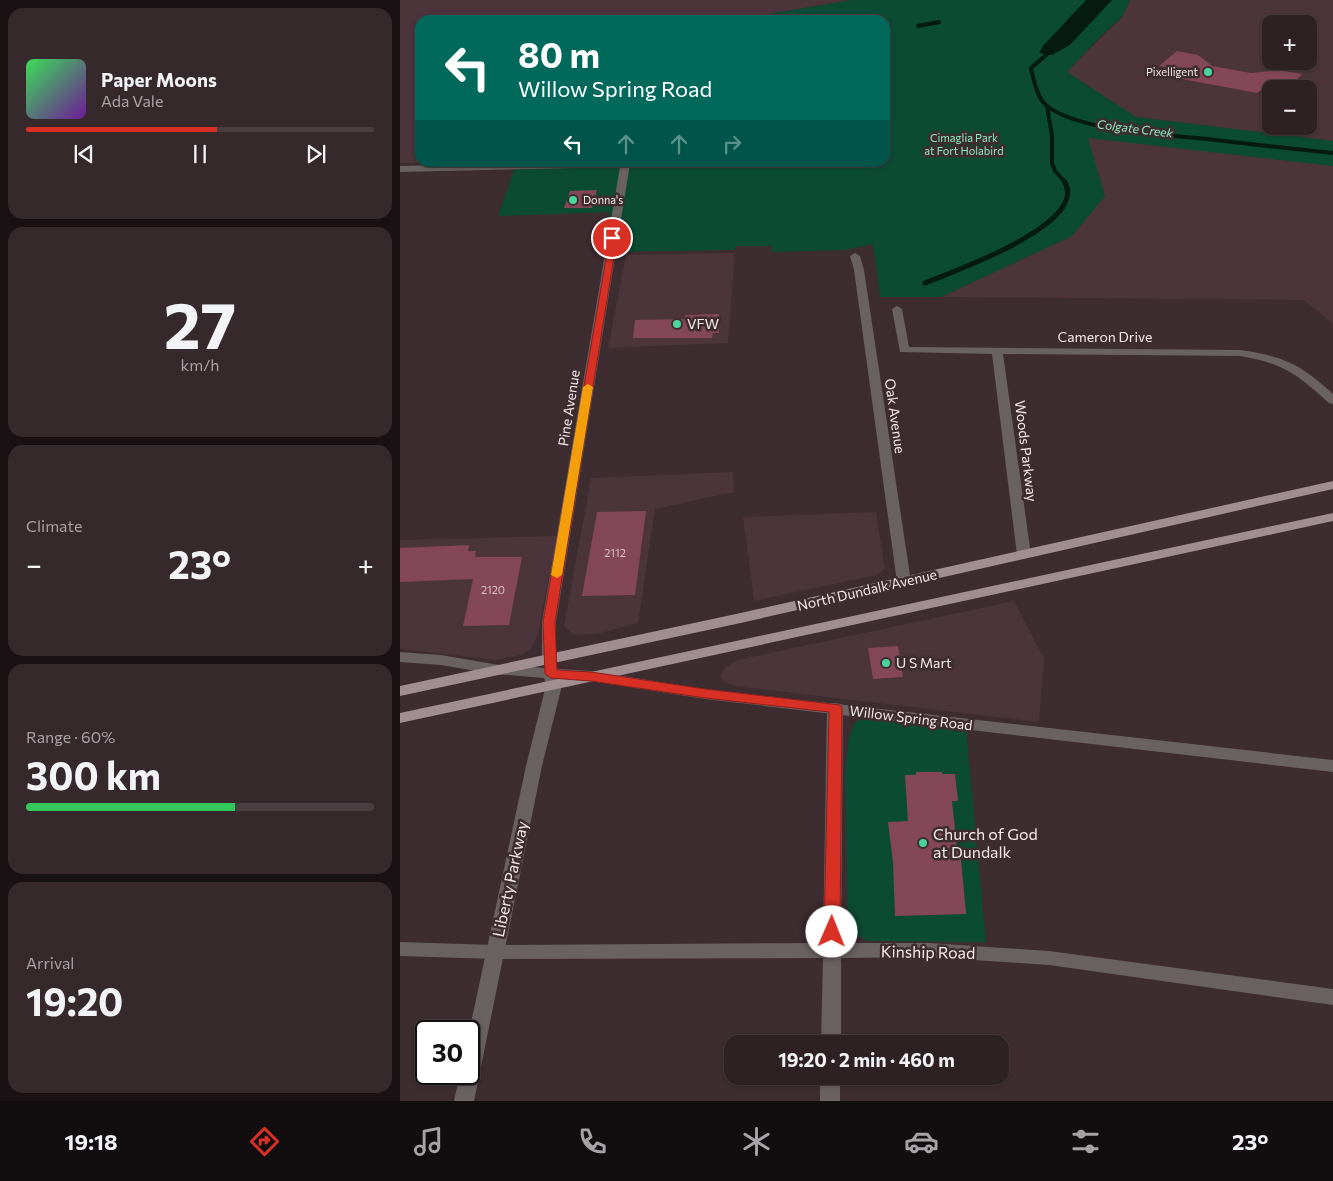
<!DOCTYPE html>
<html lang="en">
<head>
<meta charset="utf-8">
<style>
	body { margin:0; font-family:Commissioner,sans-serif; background:#36292c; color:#f1f3f6; height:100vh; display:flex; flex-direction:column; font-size:19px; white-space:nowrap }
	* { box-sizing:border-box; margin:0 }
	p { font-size:16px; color:#a7a3a6 }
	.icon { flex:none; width:28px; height:28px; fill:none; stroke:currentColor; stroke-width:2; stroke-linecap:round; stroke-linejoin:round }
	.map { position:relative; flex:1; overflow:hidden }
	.panel { display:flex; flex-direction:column; gap:8px; padding:8px; background:#191214; width:400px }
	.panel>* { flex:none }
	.top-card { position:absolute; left:15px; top:15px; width:475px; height:152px; border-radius:15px; box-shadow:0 1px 4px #0004,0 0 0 1px #493e41; background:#00695c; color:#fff; overflow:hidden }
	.tools { position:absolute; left:862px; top:15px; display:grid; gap:10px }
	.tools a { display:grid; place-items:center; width:55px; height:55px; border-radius:10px; background:#2e2124; box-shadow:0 1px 4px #0004,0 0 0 1px #493e41; font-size:25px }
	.speed { position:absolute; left:15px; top:1020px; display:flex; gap:10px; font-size:25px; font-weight:700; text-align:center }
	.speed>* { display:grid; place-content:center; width:65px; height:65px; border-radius:50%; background:#2e2124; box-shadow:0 1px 4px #0004,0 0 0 1px #493e41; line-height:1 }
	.speed .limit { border:2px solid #111; border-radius:8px; background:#fff; color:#111 }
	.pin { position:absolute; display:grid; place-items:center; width:42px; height:42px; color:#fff; margin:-21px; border:2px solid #fff; border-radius:50%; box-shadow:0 1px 5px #0007 }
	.me { position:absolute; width:55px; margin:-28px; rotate:1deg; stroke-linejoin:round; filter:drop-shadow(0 0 4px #0008) }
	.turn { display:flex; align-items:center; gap:18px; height:105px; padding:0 20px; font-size:22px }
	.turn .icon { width:65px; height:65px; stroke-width:2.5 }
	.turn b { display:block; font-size:35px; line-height:42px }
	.lanes { display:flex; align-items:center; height:48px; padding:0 20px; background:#0003; justify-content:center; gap:25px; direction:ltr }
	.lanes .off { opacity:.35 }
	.big { font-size:38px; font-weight:700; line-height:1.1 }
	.panel .tile { flex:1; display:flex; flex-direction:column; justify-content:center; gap:8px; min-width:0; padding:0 18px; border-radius:15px; background:#36292c }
	.panel .dial { align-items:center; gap:0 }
	.dial b { font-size:65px; line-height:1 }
	.song { display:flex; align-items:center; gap:15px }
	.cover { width:60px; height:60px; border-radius:8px; background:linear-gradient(135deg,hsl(130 70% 55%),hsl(280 70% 35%)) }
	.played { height:5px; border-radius:2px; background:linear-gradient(90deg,#d93025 55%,#493e41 55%) }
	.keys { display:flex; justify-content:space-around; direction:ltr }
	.heat { display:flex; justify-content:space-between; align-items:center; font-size:28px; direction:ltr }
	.charge { height:8px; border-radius:4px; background:linear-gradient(90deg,#34c759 60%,#493e41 0) }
	.trip { position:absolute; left:324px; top:1035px; width:285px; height:50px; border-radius:15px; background:#2e2124; box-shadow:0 1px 4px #0004,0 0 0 1px #493e41; font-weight:700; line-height:50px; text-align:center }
	.menu { display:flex; height:80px; justify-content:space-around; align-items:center; background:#120d0e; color:#a7a3a6 }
	.menu .icon { width:35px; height:35px }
	.menu .current { color:#d93025 }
	.menu b { font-size:22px; color:#f1f3f6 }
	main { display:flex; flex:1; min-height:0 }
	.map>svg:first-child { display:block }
	.built { fill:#4b343a; fill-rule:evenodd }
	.green { fill:#0c4b33 }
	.water { fill:#051a10 }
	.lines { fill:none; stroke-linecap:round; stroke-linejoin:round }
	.stream-far1 { stroke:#051a10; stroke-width:4 }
	.stream { stroke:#051a10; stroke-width:5 }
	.building { fill:#844758 }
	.minor { fill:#6a6162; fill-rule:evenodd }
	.tertiary { fill:#6a6162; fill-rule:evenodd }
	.primary { fill:#a08e92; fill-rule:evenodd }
	.route { fill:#d93025; stroke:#8d1f18 }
	.slow { fill:#f59e0b }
	.poi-dot { fill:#4ad49c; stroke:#3d2c30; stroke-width:2 }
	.labels { text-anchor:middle; stroke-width:5; stroke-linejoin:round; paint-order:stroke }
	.far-poi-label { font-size:11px; fill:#f5e9ec; stroke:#3d2c30; text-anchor:end }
	.far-park-label { font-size:11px; fill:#87eabc; stroke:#3d2c30 }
	.number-label { font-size:11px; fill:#d9c0c7 }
	.far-water-label { font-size:12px; font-style:italic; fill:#89ecbe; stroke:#3d2c30 }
	.poi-label { font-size:14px; fill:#f5e9ec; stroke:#3d2c30; text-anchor:start }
	.street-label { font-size:14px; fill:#f5e9ec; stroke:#3d2c30 }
	.near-poi-label { font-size:16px; fill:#f5e9ec; stroke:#3d2c30; text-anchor:start }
	.near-street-label { font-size:16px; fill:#f5e9ec; stroke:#3d2c30 }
</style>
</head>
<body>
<main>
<section class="panel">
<div class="tile">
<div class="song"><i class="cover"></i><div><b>Paper Moons</b><p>Ada Vale</p></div></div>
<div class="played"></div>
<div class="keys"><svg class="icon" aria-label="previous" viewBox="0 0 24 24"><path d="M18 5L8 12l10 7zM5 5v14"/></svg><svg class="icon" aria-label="pause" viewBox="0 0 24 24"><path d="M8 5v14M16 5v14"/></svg><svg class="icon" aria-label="next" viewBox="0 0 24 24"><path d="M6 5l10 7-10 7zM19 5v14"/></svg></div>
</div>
<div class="tile dial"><b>27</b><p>km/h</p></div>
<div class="tile"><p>Climate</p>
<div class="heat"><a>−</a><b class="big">23°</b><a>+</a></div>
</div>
<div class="tile"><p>Range · 60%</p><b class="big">300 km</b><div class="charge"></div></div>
<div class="tile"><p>Arrival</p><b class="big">19:20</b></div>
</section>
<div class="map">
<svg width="933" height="1101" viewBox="0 0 933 1101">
	<rect width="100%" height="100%" fill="#3d2c30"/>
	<g class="built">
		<polygon points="0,0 452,0 363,15 177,20 20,20 20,162 35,163 0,163"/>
		<path d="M730,0H933V141L736,117L666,72L722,17ZM871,24H909V61H871ZM871,89H909V126H871Z"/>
		<polygon points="687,137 933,166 933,324 904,300 541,297 672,236 705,196"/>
		<polygon points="335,253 328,343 208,348 226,255"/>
		<polygon points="333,472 334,492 255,509 238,623 197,634 174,635 164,626 191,478"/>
		<polygon points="476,512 485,569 477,575 354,601 343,517"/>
		<polygon points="157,536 138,634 131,649 120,655 96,660 0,649 0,540"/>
		<polygon points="614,601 644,659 639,722 335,686 323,681 321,676 324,668 337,660"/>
	</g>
	<g class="green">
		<polygon points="452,0 730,0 722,17 699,38 667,72 736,117 933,141 933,166 688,138 705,196 672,236 541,297 480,297 473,244 445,250 371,252 372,246 336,246 335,250 203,252 210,212 98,216 114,170 133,163 485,162 485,20 177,20 363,15"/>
		<polygon points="462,719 566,729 586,942 468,941 448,931 445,775 449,737 455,722"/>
	</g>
	<polygon class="water" points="686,0 712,0 670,45 652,55 639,53 643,46"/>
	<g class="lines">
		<g class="stream-far1">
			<polyline points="518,26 539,22"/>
			<path d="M652,50L631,68C634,81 637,98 647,106C679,131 767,135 807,139C849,144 891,149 933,153"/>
			<polyline points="647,106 652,136 652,163 655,171 665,182"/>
		</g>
		<path class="stream" d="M525,283C552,272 692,223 664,181"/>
	</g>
	<g class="building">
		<polygon points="777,51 798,55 812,66 851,73 879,70 902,74 888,89 871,89 871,90 860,91 857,93 771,77 780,70 759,66"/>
		<polygon points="197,190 192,208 164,208 170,191"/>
		<polygon points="319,314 319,333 313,333 312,338 233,338 235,320 285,319 285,315"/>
		<polygon points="246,511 235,595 182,596 197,512"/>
		<polygon points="69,545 68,551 76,551 75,557 122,557 109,625 63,626 73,579 0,582 0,548"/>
		<polygon points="498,646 503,677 473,679 468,648"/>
		<polygon points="516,772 542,772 542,774 555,774 558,801 552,801 557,848 560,848 566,914 495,916 493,862 488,822 508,821 505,775 516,775"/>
	</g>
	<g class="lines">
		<g class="minor">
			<polygon points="167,162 230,164 156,622 156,658 154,661 144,661 142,658 142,622 220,167 0,172 0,166"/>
			<polygon points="455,253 460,256 464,270 511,582 509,585 499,585 497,582 454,270 450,256"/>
			<path d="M497,306L502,309L509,347L840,350C883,356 901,364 933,394V404L929,403C897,374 883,363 840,356L603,354L631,555L624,559L617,555L592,354L500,352L492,309Z"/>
			<polygon points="0,652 41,655 99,665 104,666 107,670 104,674 99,675 41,665 0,662"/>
			<polygon points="435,703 441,704 443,708 441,943 529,943 649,951 933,989 933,1005 649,965 529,957 441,958 441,1044 421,1044 423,958 95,959 0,956 0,942 95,945 423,943 427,708 429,704"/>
			<rect x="420" y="1076" width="20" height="25"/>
		</g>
		<polygon class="tertiary" points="100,665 191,671 305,689 933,760 933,772 305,699 191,681 160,679 162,685 142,766 74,1101 54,1101 60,1074 69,1074 69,1032 126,766 146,685 144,678 95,674 92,670 95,666"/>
		<g class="primary">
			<polygon points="933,481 933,489 336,624 0,696 0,686 336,614"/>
			<polygon points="933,513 933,521 0,723 0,713"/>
		</g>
	</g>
	<polygon class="route" points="210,236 217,238 155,622 157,670 191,672 305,689 440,705 442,708 440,932 437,936 432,938 427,936 424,932 429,712 305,698 191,681 151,678 145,674 143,622"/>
	<polygon class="slow" points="188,384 193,387 162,575 157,578 151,575 183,387"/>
	<g class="poi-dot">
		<circle cx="808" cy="72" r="5"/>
		<circle cx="173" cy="200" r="5"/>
		<circle cx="277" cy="324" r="5"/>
		<circle cx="486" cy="663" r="5"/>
		<circle cx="523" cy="843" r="5"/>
	</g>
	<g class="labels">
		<g class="far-poi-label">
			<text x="798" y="76">Pixelligent</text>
			<text x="183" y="204" text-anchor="start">Donna's</text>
		</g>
		<g class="far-park-label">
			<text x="564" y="142">Cimaglia Park<tspan x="564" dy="13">at Fort Holabird</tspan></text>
		</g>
		<g class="number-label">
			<text x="215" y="557">2112</text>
			<text x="93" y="594">2120</text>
		</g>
		<g class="far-water-label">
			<text transform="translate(735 129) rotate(7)" y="4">Colgate Creek</text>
		</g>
		<g class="poi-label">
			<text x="287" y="329">VFW</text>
			<text x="496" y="668">U S Mart</text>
		</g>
		<g class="street-label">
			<text x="705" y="342">Cameron Drive</text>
			<text transform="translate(169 408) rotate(-81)" y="5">Pine Avenue</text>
			<text transform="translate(495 416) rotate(82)" y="5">Oak Avenue</text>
			<text transform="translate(626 451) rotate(83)" y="5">Woods Parkway</text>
			<text transform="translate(467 590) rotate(-13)" y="5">North Dundalk Avenue</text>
			<text transform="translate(511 718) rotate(7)" y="5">Willow Spring Road</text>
		</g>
		<g class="near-poi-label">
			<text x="533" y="840">Church of God<tspan x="533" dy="18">at Dundalk</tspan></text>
		</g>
		<g class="near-street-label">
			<text transform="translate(110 879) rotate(-78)" y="6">Liberty Parkway</text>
			<text transform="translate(528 952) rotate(1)" y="6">Kinship Road</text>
		</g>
	</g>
</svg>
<div class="tools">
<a>+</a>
<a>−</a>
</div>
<div class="speed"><div class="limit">30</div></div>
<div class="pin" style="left:212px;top:238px;background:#d93025"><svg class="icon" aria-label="arrive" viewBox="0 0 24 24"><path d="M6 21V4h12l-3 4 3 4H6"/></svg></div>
<svg class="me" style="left:432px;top:932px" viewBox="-20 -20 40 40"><circle r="19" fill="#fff"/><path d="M0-13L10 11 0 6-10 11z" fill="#d93025"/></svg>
<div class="trip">19:20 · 2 min · 460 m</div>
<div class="top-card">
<div class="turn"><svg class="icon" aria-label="left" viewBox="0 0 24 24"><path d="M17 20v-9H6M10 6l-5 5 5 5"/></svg><div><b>80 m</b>Willow Spring Road</div></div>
<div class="lanes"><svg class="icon" aria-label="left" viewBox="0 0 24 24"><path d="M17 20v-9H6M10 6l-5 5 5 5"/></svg><svg class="icon off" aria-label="ahead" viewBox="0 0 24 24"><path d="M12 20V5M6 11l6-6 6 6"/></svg><svg class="icon off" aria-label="ahead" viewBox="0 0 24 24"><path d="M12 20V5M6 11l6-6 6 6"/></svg><svg class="icon off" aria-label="right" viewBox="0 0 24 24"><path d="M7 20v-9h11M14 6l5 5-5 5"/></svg></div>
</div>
</div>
</main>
<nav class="menu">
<b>19:18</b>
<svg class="icon current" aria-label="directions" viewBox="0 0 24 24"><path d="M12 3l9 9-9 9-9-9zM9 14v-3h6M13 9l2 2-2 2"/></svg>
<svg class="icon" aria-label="music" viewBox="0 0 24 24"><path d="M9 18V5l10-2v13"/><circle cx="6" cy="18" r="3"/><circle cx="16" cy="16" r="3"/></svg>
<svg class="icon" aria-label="phone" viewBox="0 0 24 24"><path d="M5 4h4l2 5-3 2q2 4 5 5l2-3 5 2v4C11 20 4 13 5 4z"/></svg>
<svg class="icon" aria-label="climate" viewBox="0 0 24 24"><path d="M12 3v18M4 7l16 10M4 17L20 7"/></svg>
<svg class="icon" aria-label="car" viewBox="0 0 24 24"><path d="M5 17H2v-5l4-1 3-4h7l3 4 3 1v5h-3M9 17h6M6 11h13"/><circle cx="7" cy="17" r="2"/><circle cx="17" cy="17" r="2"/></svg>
<svg class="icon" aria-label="filters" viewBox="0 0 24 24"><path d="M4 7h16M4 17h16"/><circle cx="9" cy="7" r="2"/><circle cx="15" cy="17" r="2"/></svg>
<b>23°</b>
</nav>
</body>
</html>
